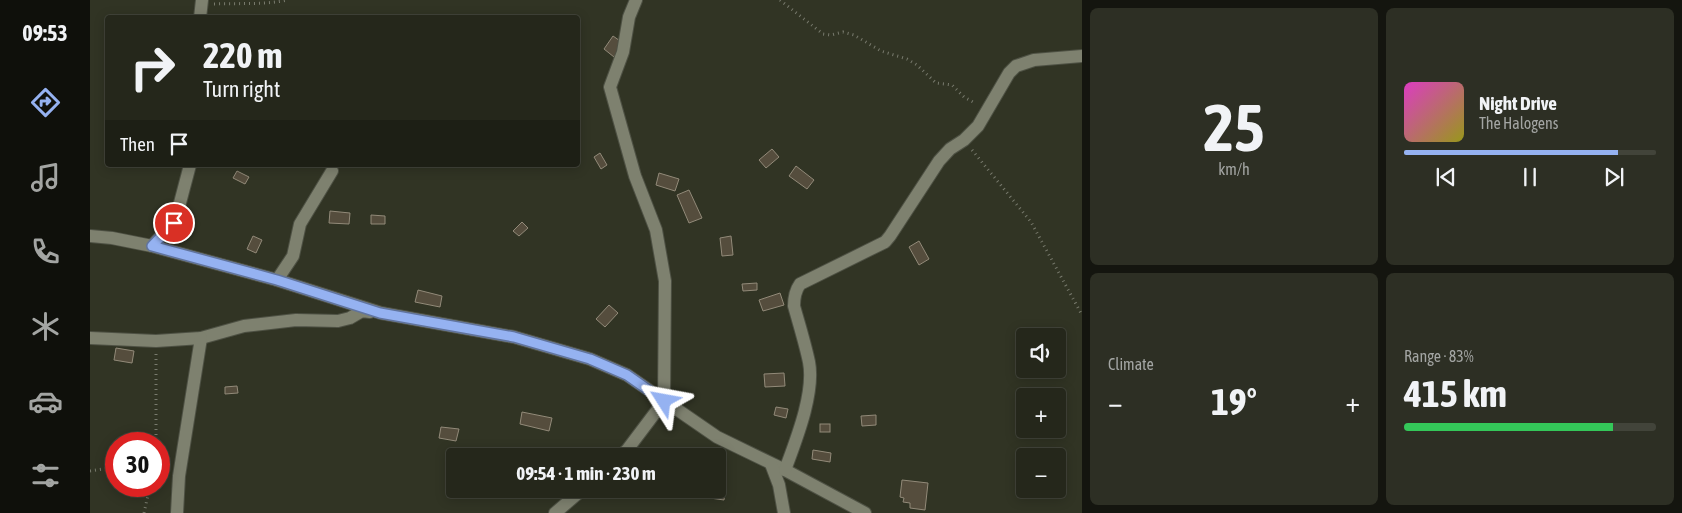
<!DOCTYPE html>
<html lang="en">
<head>
<meta charset="utf-8">
<style>
	body { margin:0; font-family:"Asap Condensed",sans-serif; background:#2d2f24; color:#f1f3f6; height:100vh; display:flex; flex-direction:column; font-size:19px; white-space:nowrap }
	* { box-sizing:border-box; margin:0 }
	p { font-size:16px; color:#a3a5a3 }
	.icon { flex:none; width:28px; height:28px; fill:none; stroke:currentColor; stroke-width:2; stroke-linecap:round; stroke-linejoin:round }
	.map { position:relative; flex:1; overflow:hidden }
	.drawer { display:flex; flex-direction:column; gap:8px; padding:8px; background:#14150f; width:600px }
	.drawer>* { flex:none }
	.hud { position:absolute; left:15px; top:15px; width:475px; height:152px; border-radius:5px; box-shadow:0 2px 12px #0003,0 0 0 1px #42443a; background:#25271b; color:#f1f3f6; overflow:hidden }
	.buttons { position:absolute; left:926px; top:328px; display:grid; gap:10px }
	.buttons a { display:grid; place-items:center; width:50px; height:50px; border-radius:5px; background:#25271b; box-shadow:0 2px 12px #0003,0 0 0 1px #42443a; font-size:25px }
	.speed { position:absolute; left:15px; top:432px; display:flex; gap:10px; font-size:25px; font-weight:700; text-align:center }
	.speed>* { display:grid; place-content:center; width:65px; height:65px; border-radius:50%; background:#25271b; box-shadow:0 2px 12px #0003,0 0 0 1px #42443a; line-height:1 }
	.speed .limit { border:8px solid #d22; background:#fff; color:#111 }
	.pin { position:absolute; display:grid; place-items:center; width:42px; height:42px; color:#fff; margin:-21px; border:2px solid #fff; border-radius:50%; box-shadow:0 1px 5px #0007 }
	.me { position:absolute; width:55px; margin:-28px; rotate:304deg; stroke-linejoin:round; filter:drop-shadow(0 0 4px #0008) }
	.turn { display:flex; align-items:center; gap:18px; height:105px; padding:0 15px; font-size:22px }
	.turn .icon { width:65px; height:65px; stroke-width:2.5 }
	.turn b { display:block; font-size:35px; line-height:42px }
	.then { display:flex; align-items:center; height:48px; padding:0 15px; background:#0003; gap:10px; font-size:19px }
	.big { font-size:38px; font-weight:700; line-height:1.1 }
	.drawer .widget { flex:1; display:flex; flex-direction:column; justify-content:center; gap:8px; min-width:0; padding:0 18px; border-radius:8px; background:#2d2f24 }
	.drawer .dial { align-items:center; gap:0 }
	.dial b { font-size:65px; line-height:1 }
	.song { display:flex; align-items:center; gap:15px }
	.cover { width:60px; height:60px; border-radius:8px; background:linear-gradient(135deg,hsl(310 70% 55%),hsl(60 70% 35%)) }
	.played { height:5px; border-radius:2px; background:linear-gradient(90deg,#95b2f1 85%,#42443a 85%) }
	.keys { display:flex; justify-content:space-around; direction:ltr }
	.heat { display:flex; justify-content:space-between; align-items:center; font-size:28px; direction:ltr }
	.charge { height:8px; border-radius:4px; background:linear-gradient(90deg,#34c759 83%,#42443a 0) }
	.drawer .tiles { flex:1; display:grid; gap:8px; grid-template-columns:repeat(2,1fr) }
	.trip { position:absolute; left:356px; top:448px; width:280px; height:50px; border-radius:5px; background:#25271b; box-shadow:0 2px 12px #0003,0 0 0 1px #42443a; font-weight:700; line-height:50px; text-align:center }
	main { display:flex; flex:1; min-height:0 }
	.menu { display:flex; flex-direction:column; width:90px; justify-content:space-around; align-items:center; background:#0f100b; color:#a3a5a3 }
	.menu .icon { width:35px; height:35px }
	.menu .on { color:#95b2f1 }
	.menu b { font-size:22px; color:#f1f3f6 }
	.map>svg:first-child { display:block }
	.building { fill:#554d3d; stroke:#928a79 }
	.lines { fill:none; stroke-linecap:round; stroke-linejoin:round }
	.minor-casing { stroke:#4e5144; stroke-width:14 }
	.path { stroke:#787a6d; stroke-width:3; stroke-dasharray:1 4; stroke-linecap:butt }
	.minor { stroke:#7e816f; stroke-width:12 }
	.route-casing { stroke:#61749d; stroke-width:12 }
	.route { stroke:#95b2f1; stroke-width:9 }
</style>
</head>
<body>
<main>
<nav class="menu">
<b>09:53</b>
<svg class="icon on" aria-label="directions" viewBox="0 0 24 24"><path d="M12 3l9 9-9 9-9-9zM9 14v-3h6M13 9l2 2-2 2"/></svg>
<svg class="icon" aria-label="music" viewBox="0 0 24 24"><path d="M9 18V5l10-2v13"/><circle cx="6" cy="18" r="3"/><circle cx="16" cy="16" r="3"/></svg>
<svg class="icon" aria-label="phone" viewBox="0 0 24 24"><path d="M5 4h4l2 5-3 2q2 4 5 5l2-3 5 2v4C11 20 4 13 5 4z"/></svg>
<svg class="icon" aria-label="climate" viewBox="0 0 24 24"><path d="M12 3v18M4 7l16 10M4 17L20 7"/></svg>
<svg class="icon" aria-label="car" viewBox="0 0 24 24"><path d="M5 17H2v-5l4-1 3-4h7l3 4 3 1v5h-3M9 17h6M6 11h13"/><circle cx="7" cy="17" r="2"/><circle cx="17" cy="17" r="2"/></svg>
<svg class="icon" aria-label="filters" viewBox="0 0 24 24"><path d="M4 7h16M4 17h16"/><circle cx="9" cy="7" r="2"/><circle cx="15" cy="17" r="2"/></svg>
</nav>
<div class="map">
<svg width="992" height="513" viewBox="0 0 992 513">
	<rect width="100%" height="100%" fill="#313424"/>
	<g class="building">
		<polygon points="523,36 533,43 524,57 514,49"/>
		<polygon points="682,149 689,157 676,168 669,160"/>
		<polygon points="510,153 517,165 511,169 504,157"/>
		<polygon points="706,166 724,180 717,189 699,176"/>
		<polygon points="147,171 159,177 155,184 143,178"/>
		<polygon points="569,173 589,179 585,191 566,185"/>
		<polygon points="599,190 612,218 599,223 587,195"/>
		<polygon points="240,211 260,213 259,224 239,223"/>
		<polygon points="281,215 295,216 295,224 281,224"/>
		<polygon points="432,222 438,228 429,236 423,231"/>
		<polygon points="163,236 172,240 166,253 157,249"/>
		<polygon points="641,236 643,255 632,256 630,238"/>
		<polygon points="829,241 839,259 829,265 819,247"/>
		<polygon points="667,283 667,290 653,291 652,284"/>
		<polygon points="328,290 352,296 350,307 325,302"/>
		<polygon points="690,293 694,305 673,311 669,300"/>
		<polygon points="519,305 528,313 515,327 506,319"/>
		<polygon points="26,348 44,351 42,363 24,360"/>
		<polygon points="694,373 695,386 675,387 674,374"/>
		<polygon points="147,386 148,393 135,394 135,387"/>
		<polygon points="686,407 698,409 696,418 684,415"/>
		<polygon points="432,412 462,418 459,431 430,424"/>
		<polygon points="786,415 786,425 772,426 771,416"/>
		<rect x="730" y="424" width="10" height="8"/>
		<polygon points="351,427 369,429 366,441 349,438"/>
		<polygon points="723,450 741,453 740,462 722,459"/>
		<polygon points="812,480 838,483 835,510 820,508 820,503 813,502 814,498 810,497"/>
		<polygon points="615,489 635,491 634,500 613,497"/>
	</g>
	<g class="lines">
		<g class="minor-casing">
			<g id="minor">
				<polyline points="110,18 112,0"/>
				<polyline points="0,236 22,238 62,246 187,280 291,313 424,337 500,359 537,375 627,437 695,470 775,513"/>
				<polyline points="62,246 83,223 86,218 100,165"/>
				<polyline points="187,280 203,256 210,224 242,171"/>
				<polyline points="0,338 66,341 111,338 154,326 206,320 248,321 260,318 272,311 280,312"/>
				<polyline points="530,456 537,450 574,401 575,281 566,230 545,176 520,87 533,52 539,17 546,0"/>
				<polyline points="681,464 689,485 694,513"/>
				<path d="M695,470C706,440 725,393 719,362C715,343 709,324 704,306C704,297 705,291 710,284L795,242L800,236L849,161L860,149L874,140L888,126L919,73L926,66L944,60L992,56"/>
				<polyline points="87,513 89,476 111,338"/>
				<polyline points="465,513 493,489"/>
			</g>
		</g>
		<g class="path">
			<polyline points="690,0 733,34 741,35 753,32 764,35 791,51 817,59 827,65 846,83 862,85 874,97 885,103"/>
			<path d="M124,4C149,3 173,5 198,0"/>
			<polyline points="882,150 941,222 992,315"/>
			<polyline points="66,354 66,444"/>
			<polyline points="0,471 26,467"/>
			<polyline points="54,513 60,486"/>
		</g>
		<use href="#minor" class="minor"/>
	</g>
	<g class="lines">
		<g class="route-casing">
			<polyline id="route" points="84,223 62,246 187,280 290,313 424,337 500,359 537,375 574,401"/>
		</g>
		<use href="#route" class="route"/>
	</g>
</svg>
<div class="buttons">
<a><svg class="icon" aria-label="sound" viewBox="0 0 24 24"><path d="M4 9h4l5-4v14l-5-4H4zM17 9q2 3 0 6"/></svg></a>
<a>+</a>
<a>−</a>
</div>
<div class="speed"><div class="limit">30</div></div>
<div class="pin" style="left:84px;top:223px;background:#d93025"><svg class="icon" aria-label="arrive" viewBox="0 0 24 24"><path d="M6 21V4h12l-3 4 3 4H6"/></svg></div>
<svg class="me" style="left:574px;top:401px" viewBox="-20 -20 40 40"><path d="M0-17L14 15 0 8-14 15z" fill="#95b2f1" stroke="#fff" stroke-width="4"/></svg>
<div class="trip">09:54 · 1 min · 230 m</div>
<div class="hud">
<div class="turn"><svg class="icon" aria-label="right" viewBox="0 0 24 24"><path d="M7 20v-9h11M14 6l5 5-5 5"/></svg><div><b>220 m</b>Turn right</div></div>
<div class="then">Then<svg class="icon" aria-label="arrive" viewBox="0 0 24 24"><path d="M6 21V4h12l-3 4 3 4H6"/></svg></div>
</div>
</div>
<section class="drawer">
<div class="tiles">
<div class="widget dial"><b>25</b><p>km/h</p></div>
<div class="widget">
<div class="song"><i class="cover"></i><div><b>Night Drive</b><p>The Halogens</p></div></div>
<div class="played"></div>
<div class="keys"><svg class="icon" aria-label="previous" viewBox="0 0 24 24"><path d="M18 5L8 12l10 7zM5 5v14"/></svg><svg class="icon" aria-label="pause" viewBox="0 0 24 24"><path d="M8 5v14M16 5v14"/></svg><svg class="icon" aria-label="next" viewBox="0 0 24 24"><path d="M6 5l10 7-10 7zM19 5v14"/></svg></div>
</div>
<div class="widget"><p>Climate</p>
<div class="heat"><a>−</a><b class="big">19°</b><a>+</a></div>
</div>
<div class="widget"><p>Range · 83%</p><b class="big">415 km</b><div class="charge"></div></div>
</div>
</section>
</main>
</body>
</html>
